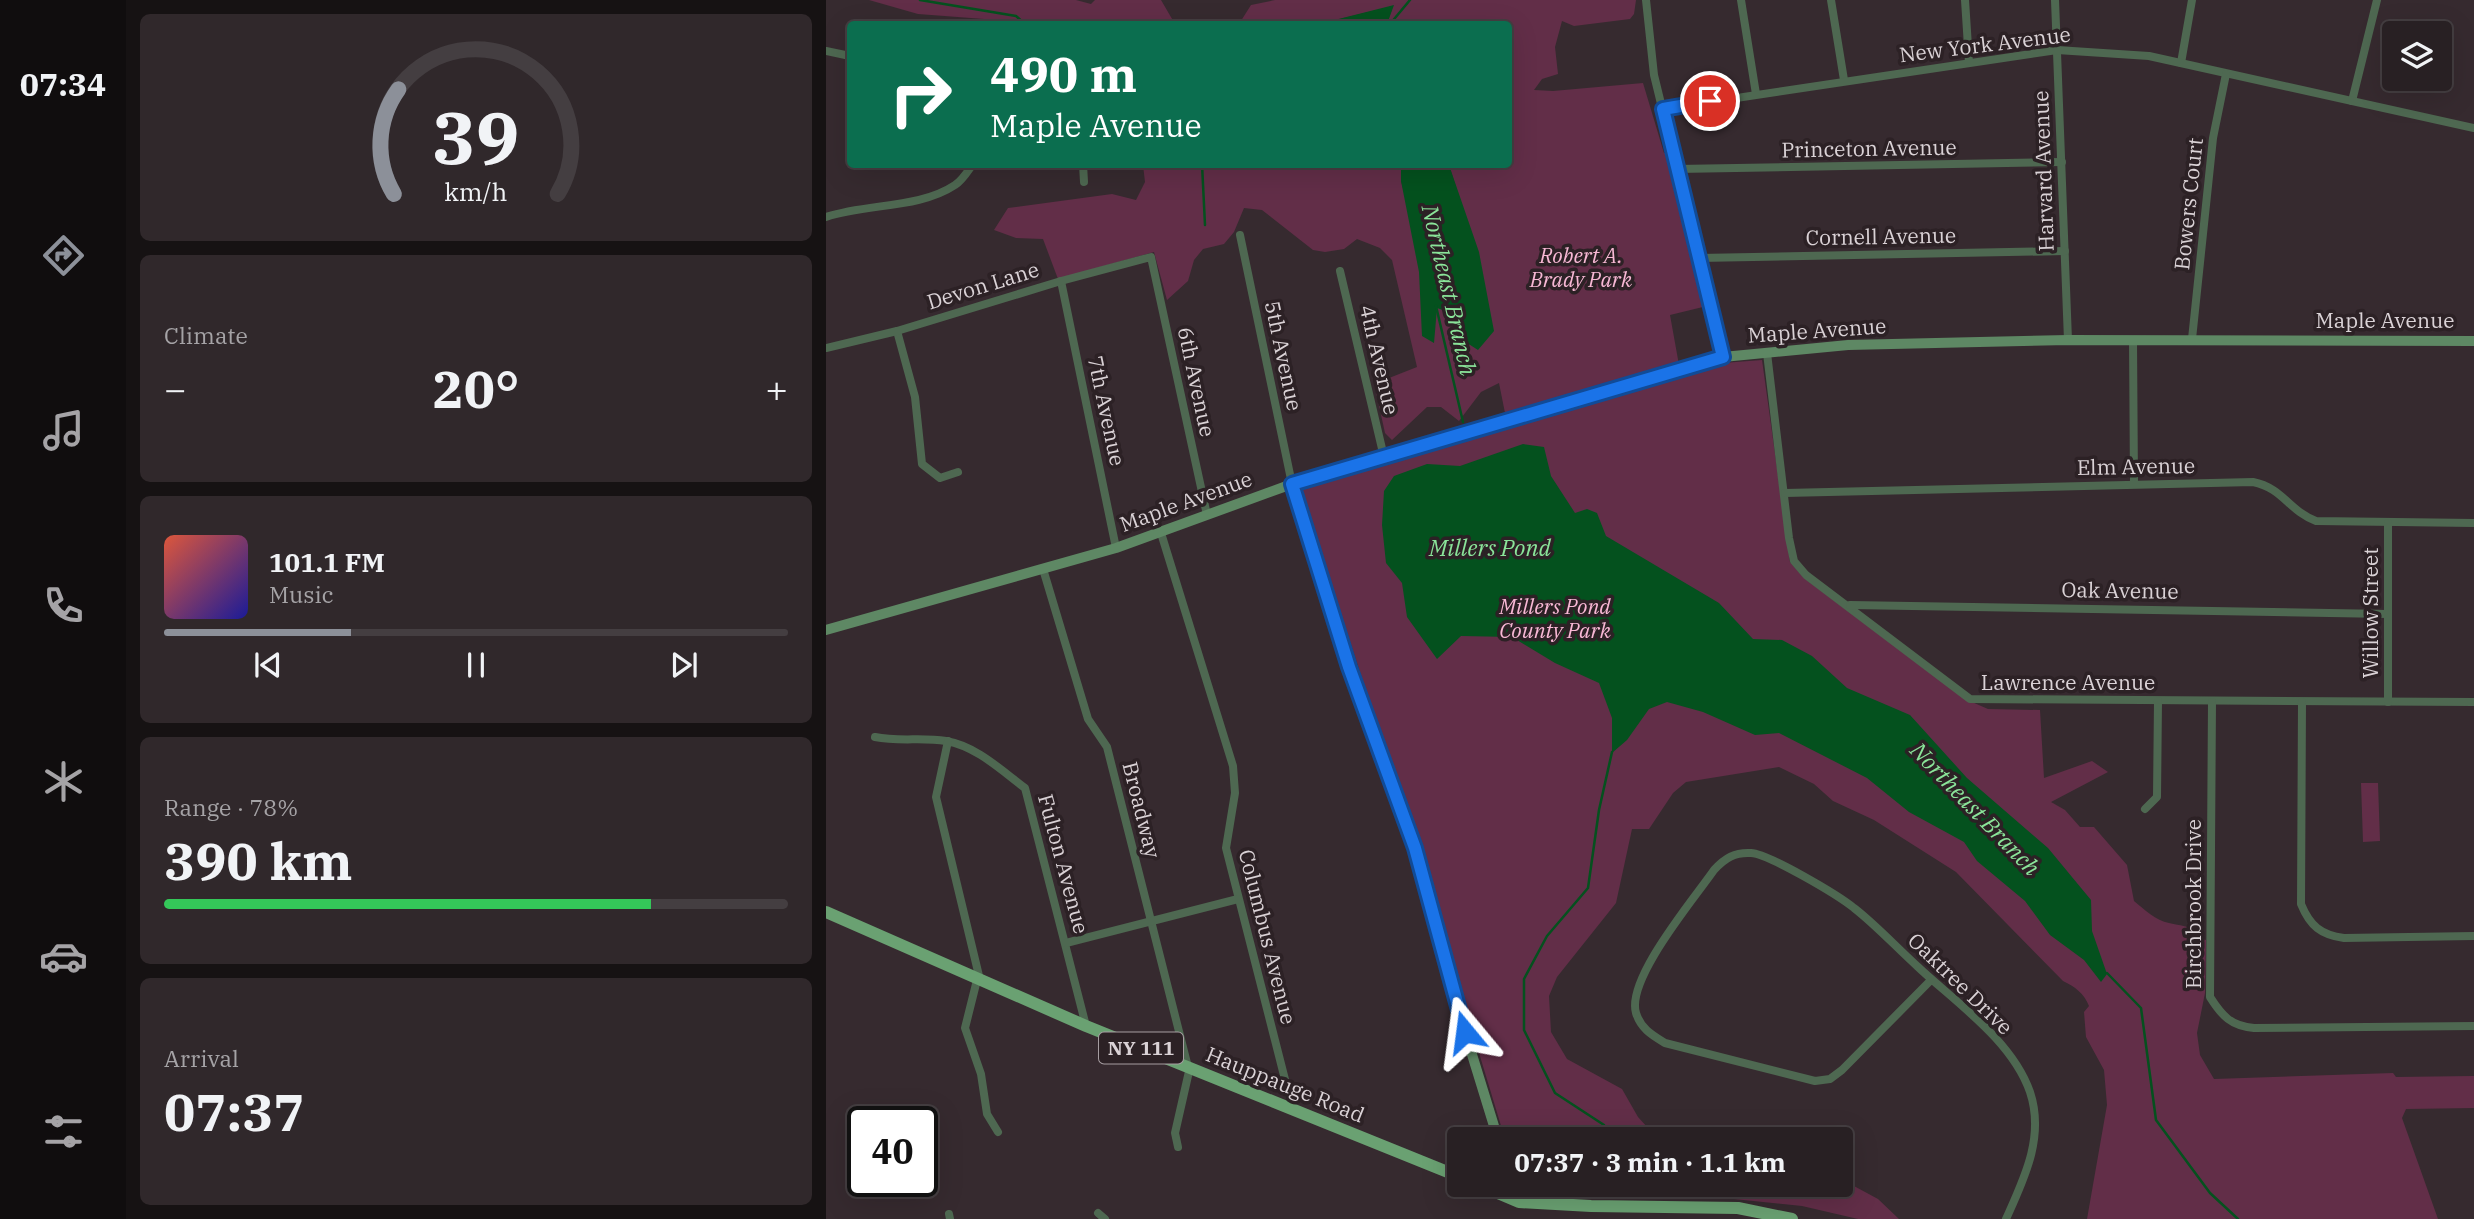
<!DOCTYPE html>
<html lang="en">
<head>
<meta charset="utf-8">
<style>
	body { margin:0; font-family:"IBM Plex Serif",serif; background:#30282b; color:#f1f3f6; height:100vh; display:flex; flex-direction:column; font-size:26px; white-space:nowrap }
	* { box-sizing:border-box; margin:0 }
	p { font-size:23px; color:#a5a3a6 }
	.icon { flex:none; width:38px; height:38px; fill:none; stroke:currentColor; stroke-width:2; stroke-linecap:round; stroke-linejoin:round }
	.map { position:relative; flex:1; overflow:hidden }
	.drawer { display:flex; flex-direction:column; gap:14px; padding:14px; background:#161213; width:700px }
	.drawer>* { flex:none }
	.top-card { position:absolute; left:21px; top:21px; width:665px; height:147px; border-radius:7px; box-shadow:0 7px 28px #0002,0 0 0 2px #443e41; background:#0b6e4f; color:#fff; overflow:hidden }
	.tools { position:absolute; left:1556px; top:21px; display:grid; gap:14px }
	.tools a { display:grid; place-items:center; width:70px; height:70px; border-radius:7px; background:#282023; box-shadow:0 7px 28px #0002,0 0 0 2px #443e41; font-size:35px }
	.speed { position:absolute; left:21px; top:1106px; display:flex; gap:14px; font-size:35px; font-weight:700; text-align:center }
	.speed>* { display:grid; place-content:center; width:91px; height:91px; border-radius:50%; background:#282023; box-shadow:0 7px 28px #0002,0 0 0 2px #443e41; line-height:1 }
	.speed .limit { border:4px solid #111; border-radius:10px; background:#fff; color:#111 }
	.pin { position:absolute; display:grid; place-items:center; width:60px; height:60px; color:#fff; margin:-30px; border:4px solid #fff; border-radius:50%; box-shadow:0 2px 7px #0007 }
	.me { position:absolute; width:77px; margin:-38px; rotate:344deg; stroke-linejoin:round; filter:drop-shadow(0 0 5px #0008) }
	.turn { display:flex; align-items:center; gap:24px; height:147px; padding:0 28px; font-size:32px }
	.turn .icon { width:91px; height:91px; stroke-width:2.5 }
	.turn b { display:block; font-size:49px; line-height:60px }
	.big { font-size:52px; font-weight:700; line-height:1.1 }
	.drawer .tile { flex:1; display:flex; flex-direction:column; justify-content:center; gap:10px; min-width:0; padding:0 24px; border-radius:10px; background:#30282b }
	.drawer .dial { align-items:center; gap:0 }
	.dial svg { height:182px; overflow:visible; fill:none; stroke:#443e41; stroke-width:7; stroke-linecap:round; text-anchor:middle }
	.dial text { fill:#f1f3f6; stroke:none }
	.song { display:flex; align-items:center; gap:21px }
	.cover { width:84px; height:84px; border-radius:10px; background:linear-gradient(135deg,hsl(10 70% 55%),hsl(240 70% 35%)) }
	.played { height:7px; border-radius:4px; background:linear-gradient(90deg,#8c9099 30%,#443e41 30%) }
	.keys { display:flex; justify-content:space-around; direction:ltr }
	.heat { display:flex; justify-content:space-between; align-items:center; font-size:38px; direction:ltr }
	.charge { height:10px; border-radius:5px; background:linear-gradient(90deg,#34c759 78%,#443e41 0) }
	.trip { position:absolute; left:621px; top:1127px; width:406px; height:70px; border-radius:7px; background:#282023; box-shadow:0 7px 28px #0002,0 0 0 2px #443e41; font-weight:700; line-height:70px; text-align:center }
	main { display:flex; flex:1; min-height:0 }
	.dock { display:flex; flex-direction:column; width:126px; justify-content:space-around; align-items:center; background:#100d0e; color:#a5a3a6 }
	.dock .icon { width:49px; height:49px }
	.dock .on { color:#8c9099 }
	.dock b { font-size:32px; color:#f1f3f6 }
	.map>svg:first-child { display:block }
	.green { fill:#622e48 }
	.water { fill:#04511e }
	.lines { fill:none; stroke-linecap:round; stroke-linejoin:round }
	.stream { stroke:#04511e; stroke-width:2.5 }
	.street { stroke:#4e6851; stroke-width:8 }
	.secondary { stroke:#5e8864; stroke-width:10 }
	.primary { stroke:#6aa172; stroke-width:12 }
	.route-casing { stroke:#114b97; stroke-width:18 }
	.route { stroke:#1a73e8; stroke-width:12 }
	.labels { text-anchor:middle; stroke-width:7; stroke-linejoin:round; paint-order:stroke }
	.shield { fill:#2c2125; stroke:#a69da1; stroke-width:2 }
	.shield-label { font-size:19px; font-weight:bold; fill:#dad2d6 }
	.street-label { font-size:21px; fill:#dad2d6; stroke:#2c2125 }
	.park-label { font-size:21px; font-style:italic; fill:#f8b8d5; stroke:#2c2125 }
	.water-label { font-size:23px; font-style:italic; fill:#8ae499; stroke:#2c2125 }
</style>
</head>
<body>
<main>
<nav class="dock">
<b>07:34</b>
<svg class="icon on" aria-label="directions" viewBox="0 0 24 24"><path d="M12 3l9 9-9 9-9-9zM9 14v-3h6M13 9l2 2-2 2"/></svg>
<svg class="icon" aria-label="music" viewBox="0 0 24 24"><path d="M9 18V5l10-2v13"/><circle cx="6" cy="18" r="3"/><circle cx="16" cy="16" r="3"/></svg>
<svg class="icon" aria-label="phone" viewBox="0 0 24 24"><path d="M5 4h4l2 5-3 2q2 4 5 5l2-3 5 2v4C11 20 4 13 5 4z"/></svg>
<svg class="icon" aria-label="climate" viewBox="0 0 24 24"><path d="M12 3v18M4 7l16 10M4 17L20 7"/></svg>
<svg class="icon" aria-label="car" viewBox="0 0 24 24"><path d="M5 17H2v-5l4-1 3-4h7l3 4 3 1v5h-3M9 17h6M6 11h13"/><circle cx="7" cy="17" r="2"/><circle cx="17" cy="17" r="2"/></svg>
<svg class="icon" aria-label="filters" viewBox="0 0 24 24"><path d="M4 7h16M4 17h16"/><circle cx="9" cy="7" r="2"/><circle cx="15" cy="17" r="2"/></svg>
</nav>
<section class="drawer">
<div class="tile dial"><svg viewBox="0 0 100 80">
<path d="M14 69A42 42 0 1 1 86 69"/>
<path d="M14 69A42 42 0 0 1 16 23" stroke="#8c9099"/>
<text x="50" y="56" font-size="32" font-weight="700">39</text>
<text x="50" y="72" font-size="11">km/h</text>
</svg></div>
<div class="tile"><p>Climate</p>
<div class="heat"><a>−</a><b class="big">20°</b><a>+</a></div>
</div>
<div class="tile">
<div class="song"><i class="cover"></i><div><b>101.1 FM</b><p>Music</p></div></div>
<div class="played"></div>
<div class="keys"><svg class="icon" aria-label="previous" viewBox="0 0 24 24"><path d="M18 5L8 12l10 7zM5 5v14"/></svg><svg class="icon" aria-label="pause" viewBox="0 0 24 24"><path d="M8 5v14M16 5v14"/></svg><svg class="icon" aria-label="next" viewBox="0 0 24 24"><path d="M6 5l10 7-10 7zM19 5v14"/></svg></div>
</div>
<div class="tile"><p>Range · 78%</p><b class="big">390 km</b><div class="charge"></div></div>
<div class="tile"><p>Arrival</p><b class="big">07:37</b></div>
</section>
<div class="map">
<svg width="1648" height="1219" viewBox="0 0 1648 1219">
	<rect width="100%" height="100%" fill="#362a2f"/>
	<g class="green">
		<polygon points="43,0 250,0 265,4 269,0 335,0 349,24 175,24 158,19 92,14"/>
		<polygon points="449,0 810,0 808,14 804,19 748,26 736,21 729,47 732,74 716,79 708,90 727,91 817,83 838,153 842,153 881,306 844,315 853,365 679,413 673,383 655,392 633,421 615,407 601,407 566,440 559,433 550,392 558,380 591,367 566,260 554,248 531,239 518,249 499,252 487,250 436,210 418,208 408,232 398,244 377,249 368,260 362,281 341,300 328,252 232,279 217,239 190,238 168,230 182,208 286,194 310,200 319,182 317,165 575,164 575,181 582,207 648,245 623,165 682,164 682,24 561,24 567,6 493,24 413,24 425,5"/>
		<path d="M936,360L964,562L978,578L1139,699L1162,709L1214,710L1218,778L1266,761L1282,772L1225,802L1239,810L1254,827H1268L1301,865L1308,901C1318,909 1330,921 1343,923C1356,926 1359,925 1372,932L1376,914V939L1380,940L1379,993L1371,1033L1374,1055L1388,1079L1567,1073L1570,1077L1648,1076V1108L1580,1109L1576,1118L1612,1219H1261L1281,1105L1278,1070L1260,1037L1258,1012L1263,1006C1258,993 1249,987 1237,981L1130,872L1048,820L1007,801L988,784L953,767L860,782L847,793L823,829H806L790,903L731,977L723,996L725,1032L741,1059L796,1089L812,1117L832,1139H679L591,847L474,488L897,363Z"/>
		<polygon points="1535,783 1552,783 1554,841 1537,842"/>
		<polygon points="1015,1179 1052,1199 1073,1219 1032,1219 976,1206 869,1195 770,1199 699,1195 695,1185 1015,1185"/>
	</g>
	<g class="water">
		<polygon points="568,5 561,24 493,24"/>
		<polygon points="575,165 623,165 653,252 668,331 652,350 638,341 634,316 611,308 608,343 596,336 593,272 575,181"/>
		<polygon points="697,444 718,447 725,476 749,513 761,509 771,513 780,536 893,603 927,639 956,640 986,656 1021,688 1084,715 1141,778 1222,848 1265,900 1266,931 1281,974 1275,982 1258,960 1224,935 1199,901 1151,861 1138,842 1083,812 1041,778 953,733 929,735 877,712 841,702 823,709 801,740 786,753 786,718 773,683 729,663 686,637 635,636 611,659 581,617 576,583 560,563 556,525 558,491 568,476 601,464 634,466"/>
	</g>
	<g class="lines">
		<g class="stream">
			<polyline points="94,0 190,16 199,24"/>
			<polyline points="564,24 584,0"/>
			<polyline points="376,164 379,225"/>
			<polyline points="610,306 637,422"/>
			<polyline points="1281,973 1315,1008 1330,1120 1384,1193 1412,1219"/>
			<polyline points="778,1125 729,1093 698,1030 698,979 721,936 762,888 773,810 786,752"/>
		</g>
		<g class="street">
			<polyline points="820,0 828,75 897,357"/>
			<polyline points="915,0 930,94"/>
			<polyline points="1005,0 1018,80"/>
			<polyline points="1139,0 1143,62"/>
			<polyline points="1229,0 1242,340"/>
			<polyline points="0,51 24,56"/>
			<polyline points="1355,63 1366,0"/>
			<polyline points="1526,101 1551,0"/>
			<polyline points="837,109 1231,50 1323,56 1648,128"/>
			<polyline points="257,164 258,182"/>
			<polyline points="851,169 1236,162"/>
			<path d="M0,217C41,203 93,209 129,185C136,181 142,171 147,164"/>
			<polyline points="414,235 466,484"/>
			<polyline points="873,258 1239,251"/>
			<polyline points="514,271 558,457"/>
			<polyline points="235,281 290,548"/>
			<polyline points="71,331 89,397 96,464 114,478 132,472"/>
			<polyline points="1366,339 1387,138 1400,74"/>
			<polyline points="1307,340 1308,484"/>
			<polyline points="0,348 71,331 235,281 325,257 381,515"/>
			<polyline points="941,353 963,538 968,561 980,575 1144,699 1648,702"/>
			<path d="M959,493L1427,482C1457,488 1463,511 1490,521L1648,523"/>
			<polyline points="335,533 407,766 409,793 400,848 466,1107"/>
			<polyline points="217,569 262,719 281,747 362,1067"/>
			<polyline points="1024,605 1562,614"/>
			<path d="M1386,702L1384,997C1396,1016 1405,1026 1428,1028L1648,1026"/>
			<path d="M1476,702L1475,904C1484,926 1495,935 1518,938L1648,936"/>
			<polyline points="1562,702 1562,523"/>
			<path d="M49,737C73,742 96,737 120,741C150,746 175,770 199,788L260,1026"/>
			<polyline points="122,741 110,797 154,980"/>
			<polyline points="1319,809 1331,797 1332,701"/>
			<polyline points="240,943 412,899"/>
			<polyline points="151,980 139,1028 155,1074 161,1114 172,1132"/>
			<path d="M1105,980L1016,1070L1004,1079L989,1081L839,1043C826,1035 815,1029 810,1013C800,979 868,899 888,870C899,858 909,852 925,853C943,854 1012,895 1028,908C1050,925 1070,947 1091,966C1129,1002 1186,1040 1204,1092C1219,1137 1198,1179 1180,1219"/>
			<polyline points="352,1147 349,1133 364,1067"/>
			<polyline points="272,1213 279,1219"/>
			<polyline points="123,1214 124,1219"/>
		</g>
		<g class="secondary">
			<polyline points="466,484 553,756 589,848 632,1009 672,1139"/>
			<polyline points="0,630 290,548 466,484 897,357 1022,345 1242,340 1648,341"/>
			<polyline points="687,1185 693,1202"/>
		</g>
		<g class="primary">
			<polyline points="0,912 260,1026 634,1177"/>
			<polyline points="653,1185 693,1202 765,1206 912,1208 966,1219"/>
		</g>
	</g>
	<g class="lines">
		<g class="route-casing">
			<polyline id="route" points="639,1032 589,848 523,667 466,484 897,357 837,109 884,101"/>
		</g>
		<use href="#route" class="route"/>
	</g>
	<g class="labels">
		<rect class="shield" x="273" y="1032.5" width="84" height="31" rx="5"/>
		<g class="shield-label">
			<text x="315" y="1055">NY 111</text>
		</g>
		<g class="street-label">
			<text transform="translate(1159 45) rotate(-7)" y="7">New York Avenue</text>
			<text transform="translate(1043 149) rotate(-1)" y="7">Princeton Avenue</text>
			<text transform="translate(1218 171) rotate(-92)" y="7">Harvard Avenue</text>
			<text transform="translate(1363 204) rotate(-84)" y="7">Bowers Court</text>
			<text transform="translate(1055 237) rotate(-1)" y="7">Cornell Avenue</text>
			<text transform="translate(157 286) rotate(-17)" y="7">Devon Lane</text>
			<text x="1559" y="328">Maple Avenue</text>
			<text transform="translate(991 331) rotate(-4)" y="7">Maple Avenue</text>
			<text transform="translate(457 356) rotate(78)" y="7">5th Avenue</text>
			<text transform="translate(553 360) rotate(77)" y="7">4th Avenue</text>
			<text transform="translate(370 382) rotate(78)" y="7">6th Avenue</text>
			<text transform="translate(280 411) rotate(78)" y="7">7th Avenue</text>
			<text transform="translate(1310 467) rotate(-1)" y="7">Elm Avenue</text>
			<text transform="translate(360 502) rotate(-20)" y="7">Maple Avenue</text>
			<text transform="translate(1294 591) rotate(1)" y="7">Oak Avenue</text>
			<text transform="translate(1545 613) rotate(-90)" y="7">Willow Street</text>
			<text x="1242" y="690">Lawrence Avenue</text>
			<text transform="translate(315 810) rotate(76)" y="7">Broadway</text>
			<text transform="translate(237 864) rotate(75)" y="7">Fulton Avenue</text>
			<text transform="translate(1368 904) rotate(-90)" y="7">Birchbrook Drive</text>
			<text transform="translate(441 937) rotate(76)" y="7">Columbus Avenue</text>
			<text transform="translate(1134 984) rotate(44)" y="7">Oaktree Drive</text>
			<text transform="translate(459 1085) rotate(22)" y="7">Hauppauge Road</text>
		</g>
		<g class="park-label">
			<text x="755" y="263">Robert A.<tspan x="755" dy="24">Brady Park</tspan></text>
			<text x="729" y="614">Millers Pond<tspan x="729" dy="24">County Park</tspan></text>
		</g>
		<g class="water-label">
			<text transform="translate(623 290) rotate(77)" y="8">Northeast Branch</text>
			<text x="664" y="556">Millers Pond</text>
			<text transform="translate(1149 809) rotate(46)" y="8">Northeast Branch</text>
		</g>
	</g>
</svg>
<div class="tools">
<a><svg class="icon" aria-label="layers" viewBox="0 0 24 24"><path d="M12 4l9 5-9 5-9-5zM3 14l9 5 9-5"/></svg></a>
</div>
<div class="speed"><div class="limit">40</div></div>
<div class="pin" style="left:884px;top:101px;background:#d93025"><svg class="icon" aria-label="arrive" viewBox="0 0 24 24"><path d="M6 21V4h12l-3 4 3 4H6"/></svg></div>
<svg class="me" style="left:639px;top:1032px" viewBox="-20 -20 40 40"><path d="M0-17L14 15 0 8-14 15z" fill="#1a73e8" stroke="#fff" stroke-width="4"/></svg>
<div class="trip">07:37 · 3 min · 1.1 km</div>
<div class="top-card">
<div class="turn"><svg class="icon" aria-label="right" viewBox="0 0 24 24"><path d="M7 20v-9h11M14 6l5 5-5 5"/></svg><div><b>490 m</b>Maple Avenue</div></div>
</div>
</div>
</main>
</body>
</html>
